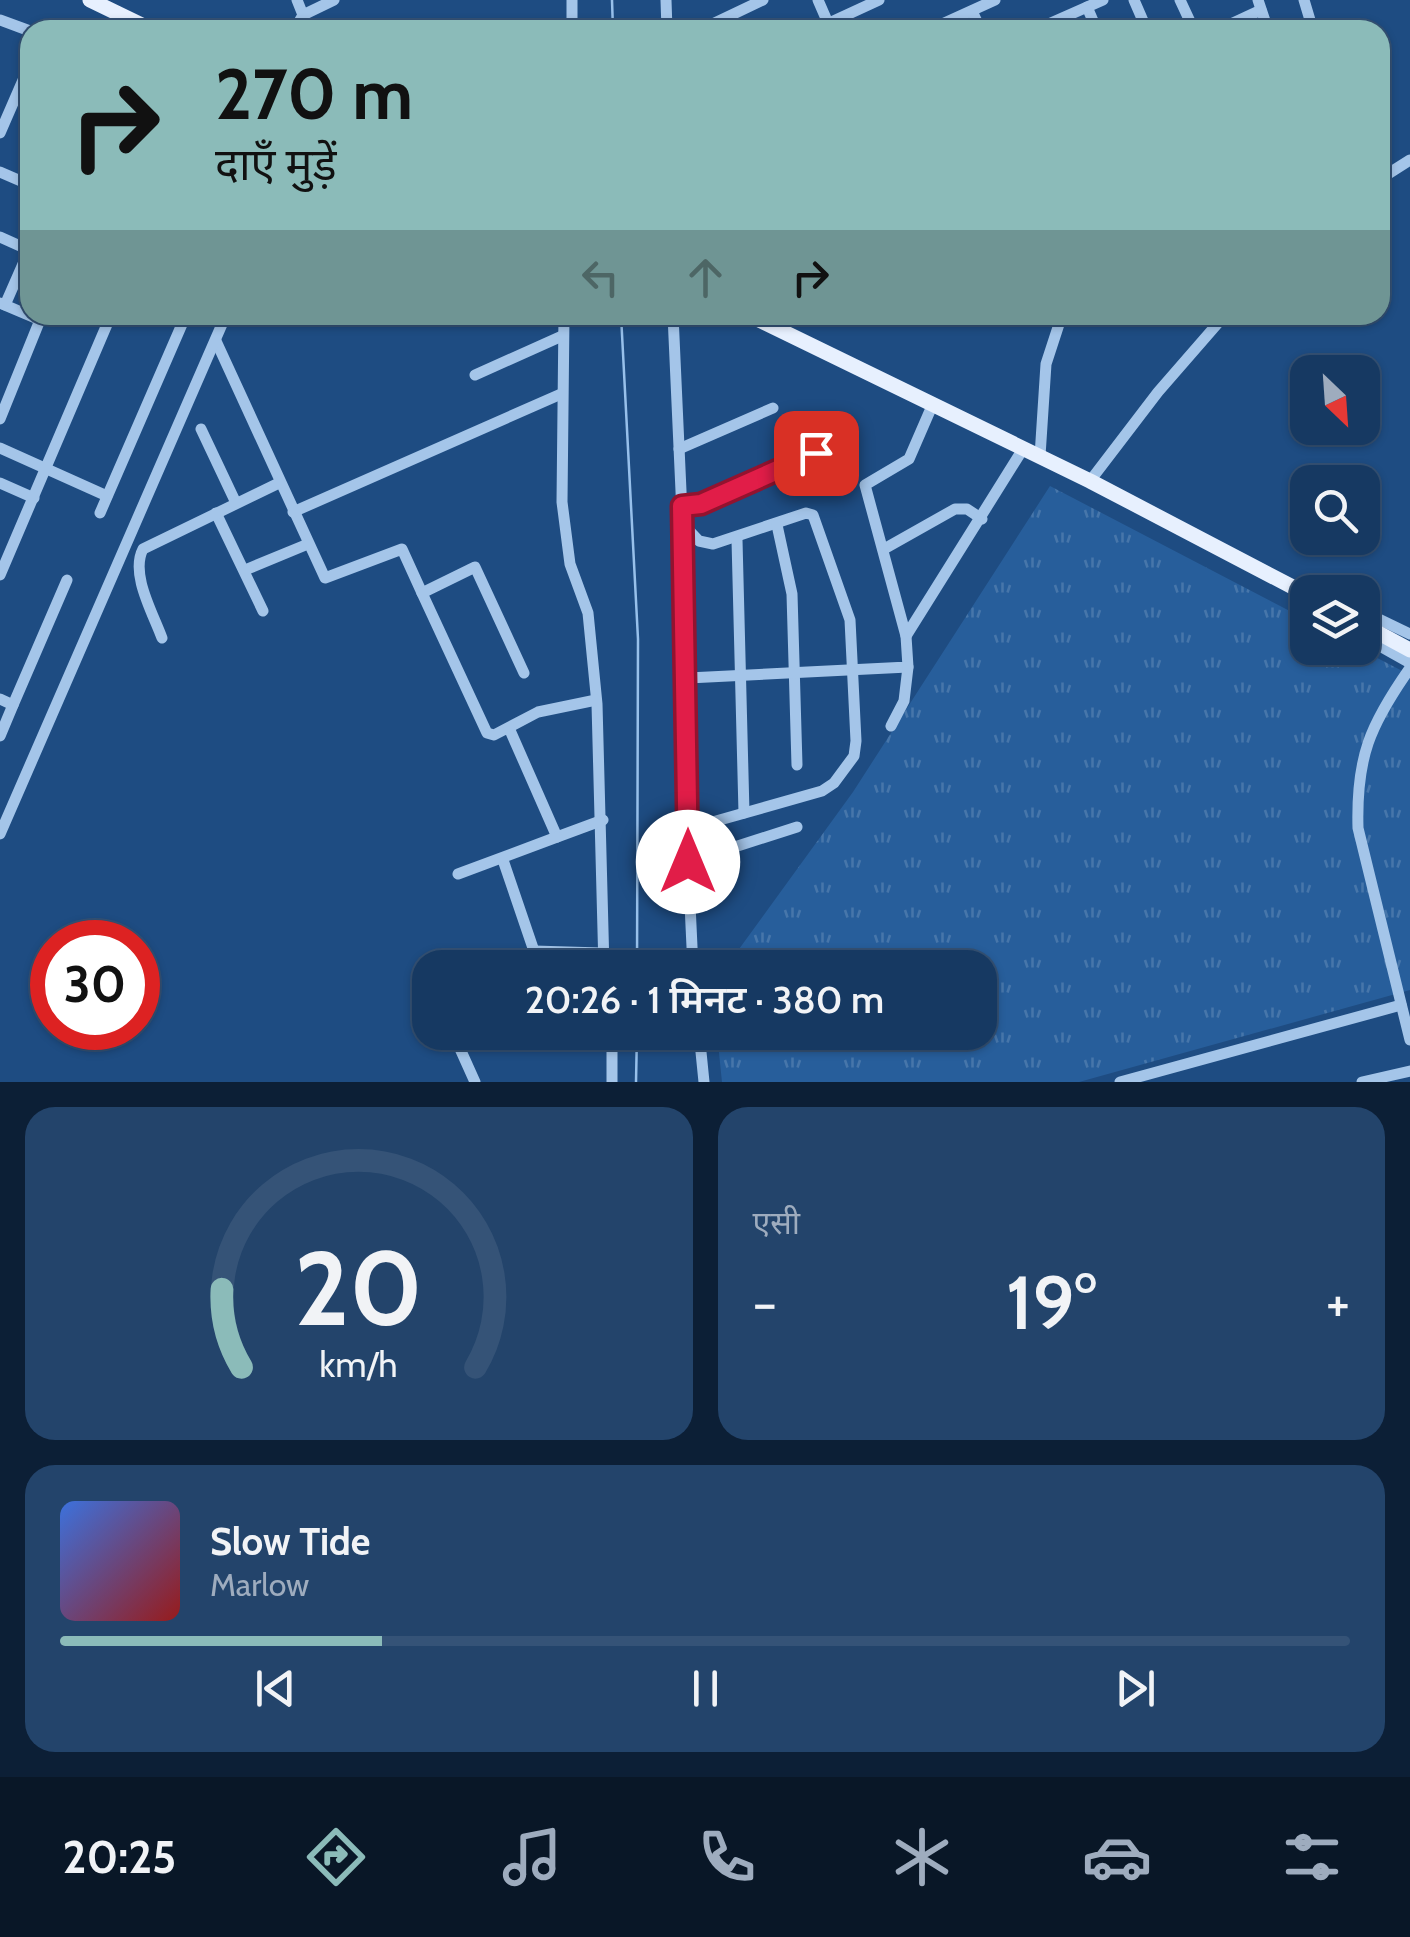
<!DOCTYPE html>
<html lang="hi">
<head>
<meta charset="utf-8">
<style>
	body { margin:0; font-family:Cabin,"Noto Sans Devanagari",sans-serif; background:#23446b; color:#f1f3f6; height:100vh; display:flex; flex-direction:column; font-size:38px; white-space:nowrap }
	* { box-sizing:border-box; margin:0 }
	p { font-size:32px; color:#9eacbe }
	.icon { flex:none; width:55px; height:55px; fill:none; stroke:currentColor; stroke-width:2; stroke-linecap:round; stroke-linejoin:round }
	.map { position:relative; height:1082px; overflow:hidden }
	.drawer { display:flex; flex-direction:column; gap:25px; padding:25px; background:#0c1f36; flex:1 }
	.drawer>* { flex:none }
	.guide { position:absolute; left:20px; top:20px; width:1370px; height:305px; border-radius:30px; box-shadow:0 2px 8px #0004,0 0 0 2px #355377; background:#8bbbb9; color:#111; overflow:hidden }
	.needle { width:65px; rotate:155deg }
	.controls { position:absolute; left:1290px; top:355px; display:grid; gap:20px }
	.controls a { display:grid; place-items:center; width:90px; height:90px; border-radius:20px; background:#163962; box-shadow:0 2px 8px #0004,0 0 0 2px #355377; font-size:50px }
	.speed { position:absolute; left:30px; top:920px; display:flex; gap:20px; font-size:50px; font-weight:700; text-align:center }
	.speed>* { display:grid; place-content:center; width:130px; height:130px; border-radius:50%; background:#163962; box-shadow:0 2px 8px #0004,0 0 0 2px #355377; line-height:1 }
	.speed .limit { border:15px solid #d22; background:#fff; color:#111 }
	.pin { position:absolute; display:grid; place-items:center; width:85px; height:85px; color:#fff; margin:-42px; border-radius:20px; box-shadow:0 5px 15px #0006 }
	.me { position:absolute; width:110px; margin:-55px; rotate:0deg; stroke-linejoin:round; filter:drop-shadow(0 0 8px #0008) }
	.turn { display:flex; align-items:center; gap:35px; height:210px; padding:0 30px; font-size:45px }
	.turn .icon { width:130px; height:130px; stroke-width:2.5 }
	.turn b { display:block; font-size:70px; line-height:85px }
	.lanes { display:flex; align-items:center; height:95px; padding:0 30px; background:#0003; justify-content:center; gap:50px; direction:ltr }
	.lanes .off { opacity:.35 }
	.big { font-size:75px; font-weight:600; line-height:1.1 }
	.drawer .tile { flex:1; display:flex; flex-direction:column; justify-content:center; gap:15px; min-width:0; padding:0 35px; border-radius:30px; background:#23446b }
	.drawer .dial { align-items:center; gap:0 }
	.dial svg { height:260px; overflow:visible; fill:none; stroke:#355377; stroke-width:7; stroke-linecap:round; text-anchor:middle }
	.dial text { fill:#f1f3f6; stroke:none }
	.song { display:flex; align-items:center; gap:30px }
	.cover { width:120px; height:120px; border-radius:15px; background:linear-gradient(135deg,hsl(220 70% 55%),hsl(0 70% 35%)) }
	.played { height:10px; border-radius:5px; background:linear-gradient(90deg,#8bbbb9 25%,#355377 25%) }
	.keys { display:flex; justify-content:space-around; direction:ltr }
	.heat { display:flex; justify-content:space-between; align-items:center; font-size:55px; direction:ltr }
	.drawer .tiles { flex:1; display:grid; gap:25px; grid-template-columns:1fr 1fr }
	.tile:last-child { grid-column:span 2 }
	.trip { position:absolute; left:412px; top:950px; width:585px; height:100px; border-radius:30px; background:#163962; box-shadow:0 2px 8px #0004,0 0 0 2px #355377; font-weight:600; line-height:100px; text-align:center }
	.dock { display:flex; height:160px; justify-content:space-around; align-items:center; background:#091727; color:#9eacbe }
	.dock .icon { width:70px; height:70px }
	.dock .selected { color:#8bbbb9 }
	.dock b { font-size:45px; color:#f1f3f6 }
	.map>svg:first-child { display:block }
	.grass { fill:url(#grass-tufts) }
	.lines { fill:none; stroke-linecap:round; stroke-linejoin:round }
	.stream { stroke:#97c0eb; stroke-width:2.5 }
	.minor { stroke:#a4c5e9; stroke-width:11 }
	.major { stroke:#e7f0fe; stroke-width:15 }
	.route-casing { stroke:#92132f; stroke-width:25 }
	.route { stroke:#e11d48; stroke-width:18 }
</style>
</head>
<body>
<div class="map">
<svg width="1410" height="1082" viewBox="0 0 1410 1082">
	<defs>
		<pattern id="grass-tufts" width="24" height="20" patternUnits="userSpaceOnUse" patternTransform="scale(2.5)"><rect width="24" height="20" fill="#275e9b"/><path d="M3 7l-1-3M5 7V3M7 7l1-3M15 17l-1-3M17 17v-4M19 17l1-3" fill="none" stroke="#4776aa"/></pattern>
	</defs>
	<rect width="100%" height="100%" fill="#1e4c82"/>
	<polygon class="grass" points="1050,486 1307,620 1308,648 1358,648 1410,675 1410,990 1079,1082 722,1082 717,1033 980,1032 980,968 726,967 853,792"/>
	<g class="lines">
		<g class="stream">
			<polyline points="612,0 613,30"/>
			<polyline points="621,315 638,639 637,968"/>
			<polyline points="636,1082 637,1032"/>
		</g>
		<g class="minor">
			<polyline points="297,0 303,15"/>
			<polyline points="572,0 572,30"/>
			<polyline points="666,0 667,30"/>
			<polyline points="818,0 831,30"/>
			<polyline points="1134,0 1147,30"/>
			<polyline points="1180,0 1194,30"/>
			<polyline points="1258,0 1268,30"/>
			<polyline points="1304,0 1313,30"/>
			<polyline points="1087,7 1097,30"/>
			<polyline points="972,11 981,30"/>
			<polyline points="0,20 30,31"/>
			<polyline points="294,30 303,15 334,0"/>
			<polyline points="700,30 763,0"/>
			<polyline points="814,30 879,0"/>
			<polyline points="929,30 995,0"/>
			<polyline points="1035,30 1103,0"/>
			<polyline points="1218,30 1261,10"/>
			<polyline points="0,133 30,64"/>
			<polyline points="0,172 30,185"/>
			<polyline points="1380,179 1410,160"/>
			<polyline points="0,237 29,250"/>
			<polyline points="0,303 40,320"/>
			<polyline points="5,305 30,248"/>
			<polyline points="564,315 562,502 570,564 588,613 597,704 604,968"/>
			<polyline points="673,315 687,623 688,862 693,968"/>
			<polyline points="216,341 325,578 402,549 422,593"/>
			<polyline points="475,375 562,336"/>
			<polyline points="0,419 42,315"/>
			<polyline points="201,429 236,503"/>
			<polyline points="0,448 107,496"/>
			<polyline points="679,449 773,408"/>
			<polyline points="1040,456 1046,364 1062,315"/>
			<polyline points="1090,481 1158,392 1225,315"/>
			<polyline points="0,483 34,498"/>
			<polyline points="682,506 701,504 816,453"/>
			<polyline points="293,512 561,394"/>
			<polyline points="100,513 186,315"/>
			<polyline points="216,513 263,611"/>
			<polyline points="681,522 699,541 713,544 806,513 813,515 850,620 856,741 854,756 834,783 822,791 709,823"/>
			<polyline points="777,525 792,594 797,765"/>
			<polyline points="737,540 744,813"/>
			<polyline points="884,549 955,509 967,509 982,519"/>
			<polyline points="245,570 308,544"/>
			<polyline points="0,575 111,315"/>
			<polyline points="1294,585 1324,592"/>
			<polyline points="1362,611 1410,634"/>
			<polyline points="906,636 1023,449"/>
			<polyline points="1362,636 1410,663"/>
			<path d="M162,638C153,613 130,574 143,549L279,483"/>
			<path d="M1410,668C1370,725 1356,757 1358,828L1410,1040"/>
			<polyline points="524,673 475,567 422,593 487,733 494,735 538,712 596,700"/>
			<polyline points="688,678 908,667 906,636 865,485 909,459 932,406"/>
			<polyline points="0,699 13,705 67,580"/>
			<polyline points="891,726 904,701 908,667"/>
			<polyline points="509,728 557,837 603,820"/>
			<polyline points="0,736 13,705"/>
			<polyline points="0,834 226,315"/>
			<polyline points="503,860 534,951"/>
			<polyline points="688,862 797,827"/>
			<polyline points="458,874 557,837"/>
			<polyline points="491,968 534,951 601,953"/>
			<polyline points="464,1032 457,1042 475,1082"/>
			<polyline points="699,1032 704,1082"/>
			<polyline points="612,1082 612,1032"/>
			<polyline points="1120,1082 1401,1005"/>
			<polyline points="1362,1082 1410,1071"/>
		</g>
		<g class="major">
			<polyline points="90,0 152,30"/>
			<polyline points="749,315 1090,481 1308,595"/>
			<polyline points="1362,624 1410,650"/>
		</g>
	</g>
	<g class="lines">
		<g class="route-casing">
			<polyline id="route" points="688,862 682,506 701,504 816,453"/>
		</g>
		<use href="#route" class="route"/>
	</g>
</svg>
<div class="controls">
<a><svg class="needle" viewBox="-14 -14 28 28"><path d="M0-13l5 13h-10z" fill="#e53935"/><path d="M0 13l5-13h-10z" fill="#9eacbe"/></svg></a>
<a><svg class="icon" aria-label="search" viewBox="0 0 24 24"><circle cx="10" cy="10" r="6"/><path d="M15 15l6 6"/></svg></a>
<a><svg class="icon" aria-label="layers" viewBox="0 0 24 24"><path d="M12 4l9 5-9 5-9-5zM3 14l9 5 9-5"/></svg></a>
</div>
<div class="speed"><div class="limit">30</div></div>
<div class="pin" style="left:816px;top:453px;background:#d93025"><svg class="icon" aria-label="arrive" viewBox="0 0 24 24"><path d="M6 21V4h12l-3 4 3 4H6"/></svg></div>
<svg class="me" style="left:688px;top:862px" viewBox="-20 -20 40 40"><circle r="19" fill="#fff"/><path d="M0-13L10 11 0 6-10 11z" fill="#e11d48"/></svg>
<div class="trip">20:26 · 1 मिनट · 380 m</div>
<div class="guide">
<div class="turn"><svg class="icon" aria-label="right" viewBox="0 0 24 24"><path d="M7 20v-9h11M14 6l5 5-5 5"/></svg><div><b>270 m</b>दाएँ मुड़ें</div></div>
<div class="lanes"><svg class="icon off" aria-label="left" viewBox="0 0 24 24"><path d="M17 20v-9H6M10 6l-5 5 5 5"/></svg><svg class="icon off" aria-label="ahead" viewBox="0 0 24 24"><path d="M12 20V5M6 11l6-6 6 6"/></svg><svg class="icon" aria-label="right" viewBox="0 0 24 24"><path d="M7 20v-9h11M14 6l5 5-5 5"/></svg></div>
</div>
</div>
<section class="drawer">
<div class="tiles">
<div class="tile dial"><svg viewBox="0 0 100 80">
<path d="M14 69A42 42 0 1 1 86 69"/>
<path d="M14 69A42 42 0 0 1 8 45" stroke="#8bbbb9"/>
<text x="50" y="56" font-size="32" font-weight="700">20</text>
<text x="50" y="72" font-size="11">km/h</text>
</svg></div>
<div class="tile"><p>एसी</p>
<div class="heat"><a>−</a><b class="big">19°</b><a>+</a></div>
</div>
<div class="tile">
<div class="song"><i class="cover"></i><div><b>Slow Tide</b><p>Marlow</p></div></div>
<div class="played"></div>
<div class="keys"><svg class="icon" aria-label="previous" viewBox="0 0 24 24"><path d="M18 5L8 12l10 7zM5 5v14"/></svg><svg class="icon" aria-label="pause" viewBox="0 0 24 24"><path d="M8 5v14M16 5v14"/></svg><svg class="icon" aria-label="next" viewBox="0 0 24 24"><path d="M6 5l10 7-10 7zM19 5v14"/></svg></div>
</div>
</div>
</section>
<nav class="dock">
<b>20:25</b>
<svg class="icon selected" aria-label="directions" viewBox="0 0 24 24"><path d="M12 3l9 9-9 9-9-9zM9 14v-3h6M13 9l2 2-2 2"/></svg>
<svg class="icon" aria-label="music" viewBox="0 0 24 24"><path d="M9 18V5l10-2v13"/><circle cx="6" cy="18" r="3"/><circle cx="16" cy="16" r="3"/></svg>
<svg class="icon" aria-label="phone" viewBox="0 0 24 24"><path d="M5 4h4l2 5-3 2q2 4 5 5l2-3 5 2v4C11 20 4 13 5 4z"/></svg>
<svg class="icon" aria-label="climate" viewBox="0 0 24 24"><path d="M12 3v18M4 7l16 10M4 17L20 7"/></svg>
<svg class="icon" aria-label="car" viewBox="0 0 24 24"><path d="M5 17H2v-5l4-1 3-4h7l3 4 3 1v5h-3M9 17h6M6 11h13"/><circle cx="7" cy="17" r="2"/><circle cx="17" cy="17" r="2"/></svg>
<svg class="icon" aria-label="filters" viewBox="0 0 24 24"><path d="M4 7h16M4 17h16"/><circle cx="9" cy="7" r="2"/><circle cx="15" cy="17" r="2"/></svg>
</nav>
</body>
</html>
